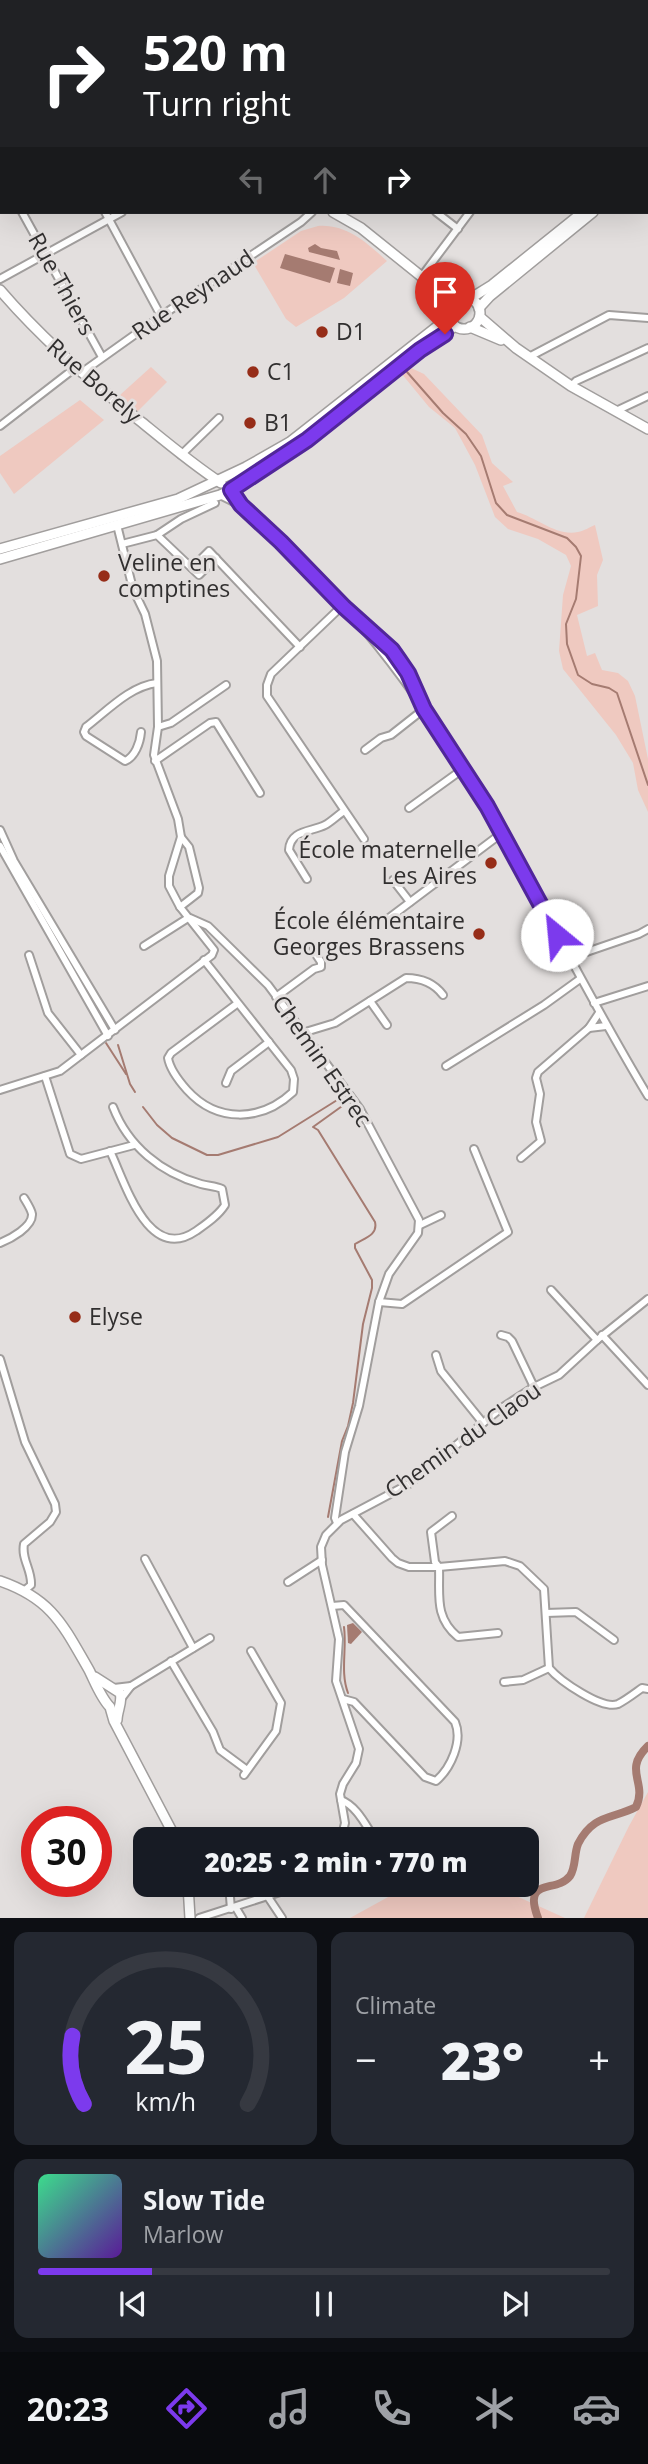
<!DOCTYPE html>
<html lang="en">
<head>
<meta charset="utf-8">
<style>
	body { margin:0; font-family:"Open Sans",sans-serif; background:#242831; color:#f1f3f6; height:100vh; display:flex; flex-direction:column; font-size:26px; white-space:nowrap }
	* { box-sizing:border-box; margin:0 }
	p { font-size:23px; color:#9ea1a6 }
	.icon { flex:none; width:38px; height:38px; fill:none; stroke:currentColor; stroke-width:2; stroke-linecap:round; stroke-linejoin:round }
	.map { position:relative; height:1918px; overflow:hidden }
	.details { display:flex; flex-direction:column; gap:14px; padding:14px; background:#0d0f14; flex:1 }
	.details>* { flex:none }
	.top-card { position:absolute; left:0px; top:0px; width:649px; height:214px; box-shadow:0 7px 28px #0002; background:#202124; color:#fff; overflow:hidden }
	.speed { position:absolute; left:21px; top:1806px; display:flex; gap:14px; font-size:35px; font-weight:700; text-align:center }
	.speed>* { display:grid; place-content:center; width:91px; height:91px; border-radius:50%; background:#171b24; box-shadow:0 7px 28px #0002; line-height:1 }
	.speed .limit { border:10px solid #d22; background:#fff; color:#111 }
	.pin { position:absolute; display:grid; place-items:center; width:60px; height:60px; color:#fff; margin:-72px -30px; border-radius:50% 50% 50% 0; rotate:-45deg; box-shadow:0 0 7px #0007 }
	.pin .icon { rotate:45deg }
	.me { position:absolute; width:77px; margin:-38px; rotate:332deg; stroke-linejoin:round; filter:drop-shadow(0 0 5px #0008) }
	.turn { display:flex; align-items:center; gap:24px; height:147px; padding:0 28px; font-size:32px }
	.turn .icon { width:91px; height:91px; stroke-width:2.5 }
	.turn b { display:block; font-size:49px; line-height:60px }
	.lanes { display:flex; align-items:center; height:66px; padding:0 28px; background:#0003; justify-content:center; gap:35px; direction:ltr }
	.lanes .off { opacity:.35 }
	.big { font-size:52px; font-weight:800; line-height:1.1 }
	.details .card { flex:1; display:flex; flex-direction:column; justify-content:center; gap:10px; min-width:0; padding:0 24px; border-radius:14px; background:#242831 }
	.details .dial { align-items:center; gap:0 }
	.dial svg { height:182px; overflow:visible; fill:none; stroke:#363941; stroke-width:7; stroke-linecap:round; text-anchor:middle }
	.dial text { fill:#f1f3f6; stroke:none }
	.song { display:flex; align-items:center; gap:21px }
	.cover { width:84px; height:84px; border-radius:10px; background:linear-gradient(135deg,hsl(150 70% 55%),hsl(270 70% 35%)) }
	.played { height:7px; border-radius:4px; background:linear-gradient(90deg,#7c3aed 20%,#363941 20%) }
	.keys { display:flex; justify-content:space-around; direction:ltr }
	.heat { display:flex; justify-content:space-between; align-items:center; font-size:38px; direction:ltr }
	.details .tiles { flex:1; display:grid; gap:14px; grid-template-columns:1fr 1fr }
	.card:last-child { grid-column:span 2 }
	.trip { position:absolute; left:133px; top:1827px; width:406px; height:70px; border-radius:14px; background:#171b24; box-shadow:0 7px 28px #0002; font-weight:800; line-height:70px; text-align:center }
	.menu { display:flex; height:112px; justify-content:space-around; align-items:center; background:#090b0e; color:#9ea1a6 }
	.menu .icon { width:49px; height:49px }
	.menu .on { color:#7c3aed }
	.menu b { font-size:32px; color:#f1f3f6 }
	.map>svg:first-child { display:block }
	.green { fill:#efc9c0 }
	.water { fill:#a57b71 }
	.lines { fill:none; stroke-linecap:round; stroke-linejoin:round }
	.stream { stroke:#a57b71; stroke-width:2 }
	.canal { stroke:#a57b71; stroke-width:8 }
	.street-casing { stroke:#a19e9d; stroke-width:10 }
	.secondary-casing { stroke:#a19e9d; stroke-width:12 }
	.street { stroke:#fff; stroke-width:6 }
	.secondary { stroke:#fff; stroke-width:9 }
	.route-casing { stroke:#51269a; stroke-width:18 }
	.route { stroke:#7c3aed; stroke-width:12 }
	.poi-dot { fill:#962d18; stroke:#e3dfde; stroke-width:2.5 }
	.labels { text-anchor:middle; stroke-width:6; stroke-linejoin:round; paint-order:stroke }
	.street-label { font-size:23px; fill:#312f2f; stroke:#e3dfde }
	.poi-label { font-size:23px; fill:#312f2f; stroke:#e3dfde; text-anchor:start }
</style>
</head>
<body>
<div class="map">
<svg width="648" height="1918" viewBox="0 0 648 1918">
	<rect width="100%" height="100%" fill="#e3dfde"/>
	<g class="green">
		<path d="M318,226C347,224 367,243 387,261L344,298L296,327L286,319L253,263L301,231Z"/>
		<polygon points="151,367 167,382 138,411 136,411 120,395"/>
		<path d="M409,367L424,374L482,435L492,463L513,482L503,486L517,512C536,517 557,537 578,532C584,531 590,527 595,525L603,560L597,575L598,606L577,615L587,656L595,653L602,670L618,673L628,681L635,696L648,759V812L638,790L633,763L616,735L563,669L559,651L563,595L571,566L566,555L538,539L508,529L495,517L475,465L455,428L429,407L401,373Z"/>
		<polygon points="80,400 104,420 14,494 0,473 0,456"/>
		<polygon points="648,1792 648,1918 584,1918 629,1826"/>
		<polygon points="440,1885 492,1885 565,1918 350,1918 399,1891"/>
	</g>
	<g class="water">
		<polygon points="315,244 321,248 337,251 340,260 309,252 308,248"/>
		<polygon points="285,254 335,268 330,283 280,268"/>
		<polygon points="340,269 353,273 350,286 337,283"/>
		<polygon points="353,1623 362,1632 351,1644 348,1643 347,1625"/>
	</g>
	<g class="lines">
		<g class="stream">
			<polyline points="407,372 443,413 466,434 481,456 496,503 507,515 567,538 576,547 581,556 576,599 566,624 567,644 578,675 592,684 609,688 617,693 648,785"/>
			<polyline points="106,1043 126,1074"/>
			<polyline points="118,1045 130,1084 135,1092"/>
			<polyline points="143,1107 157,1125 172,1138 207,1155 218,1155 278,1137 342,1097"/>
			<path d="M328,1517L342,1441L348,1426L353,1403L363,1324L372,1288V1280L355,1248V1244C365,1238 378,1235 375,1222L318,1130L313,1127L345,1104"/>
			<path d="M344,1627C347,1649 340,1672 348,1693"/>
		</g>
		<path class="canal" d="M538,1918C522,1876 556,1894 570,1876C576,1867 574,1854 578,1844C593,1814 613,1819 636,1807C648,1782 622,1771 648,1746"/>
		<g class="street-casing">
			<g id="street">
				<polyline points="480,2 481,0"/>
				<polyline points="0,134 2,133"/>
				<polyline points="0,171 2,174"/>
				<polyline points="22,212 102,357"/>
				<polyline points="105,212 161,316"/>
				<polyline points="436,212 458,229"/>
				<polyline points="422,276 470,212"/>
				<polyline points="0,279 122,212"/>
				<polyline points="529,357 609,315 648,318"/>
				<polyline points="81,373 161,316 301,222 312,212"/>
				<polyline points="571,386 576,381 648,348"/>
				<polyline points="616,411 648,396"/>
				<polyline points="0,426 75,368"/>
				<polyline points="181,455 219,418"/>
				<polyline points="231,490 241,505 352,615"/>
				<polyline points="220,495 240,505"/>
				<polyline points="157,535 181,519 215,503"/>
				<polyline points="122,544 157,535 199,575 216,558"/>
				<polyline points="192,568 209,551 300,647"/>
				<polyline points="342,606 271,674 267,685 267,696 364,839"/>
				<path d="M350,613C476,756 550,934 648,1096"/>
				<path d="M363,624C388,644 405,665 418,695"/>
				<polyline points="158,727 171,723 226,685"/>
				<path d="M141,732C140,743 135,757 125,761L86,736L84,732L86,727C107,711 130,686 157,683"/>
				<polyline points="365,750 381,738 391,735 424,709"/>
				<polyline points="155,761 210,723 216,722 260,793"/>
				<polyline points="409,808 463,769"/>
				<polyline points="0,830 14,861 115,1030"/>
				<polyline points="0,846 108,1036"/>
				<path d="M307,879L289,850C290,830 311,832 325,825C331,822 338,815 344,811"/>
				<polyline points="393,880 410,902"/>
				<polyline points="180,907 198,893 199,888 189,847 181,837"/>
				<polyline points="190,918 208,926 268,985 360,1109 419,1220 418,1233 389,1274 379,1302 359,1406 345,1452 335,1518 337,1523"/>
				<polyline points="378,923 389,918 502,833"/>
				<polyline points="144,946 188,918"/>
				<polyline points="29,955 48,1013 81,1055"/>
				<polyline points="569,958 639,934 648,929"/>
				<path d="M204,960L291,1070L294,1079L293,1092C261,1122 217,1123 187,1090C179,1081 170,1070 168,1058L171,1053L238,1003"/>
				<polyline points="276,997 314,969 321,967 321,962 313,950"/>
				<polyline points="370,1001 387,1025"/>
				<polyline points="594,1003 648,986"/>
				<polyline points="599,1013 589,1028 606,1026"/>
				<path d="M302,1033L335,1023L406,978C420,978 434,983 443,995"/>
				<polyline points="446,1066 544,1005 580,979"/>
				<polyline points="45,1076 70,1154 81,1159 134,1145"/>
				<polyline points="226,1083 231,1071 269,1042"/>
				<polyline points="0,1090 60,1071 212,955 214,950 180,907 169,886 169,876 181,837 178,819 154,755 158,727 157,661 145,614 133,589 117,525"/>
				<path d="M110,1151C125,1182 148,1264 196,1231C206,1224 218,1216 225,1205L222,1189C216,1186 208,1186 201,1184C161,1173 128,1146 113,1107"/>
				<polyline points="521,1158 541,1141 536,1122 540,1094 536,1078 538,1072 589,1028"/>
				<polyline points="420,1225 441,1215"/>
				<path d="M0,1243C10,1239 33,1227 32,1214C31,1209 27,1203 24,1198"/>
				<polyline points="551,1290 597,1340"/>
				<polyline points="379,1302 402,1304 508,1232 474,1149"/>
				<polyline points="501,1335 508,1337 512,1341 534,1387"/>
				<polyline points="602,1335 648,1385"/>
				<polyline points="436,1355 441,1371 483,1423"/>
				<path d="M0,1359L25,1442L55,1504L56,1512L50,1522L24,1544C21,1559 32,1570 31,1585L25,1590"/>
				<path d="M353,1514L392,1558L398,1563L409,1567H439L505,1561L520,1566L544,1589L549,1668C560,1681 602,1710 618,1704C626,1700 635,1693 642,1688L648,1689"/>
				<path d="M452,1516L431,1532L435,1562L439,1567C440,1595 434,1617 458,1637L498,1633"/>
				<polyline points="145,1559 193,1648"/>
				<polyline points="288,1582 322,1560"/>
				<path d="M332,1606L344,1605L455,1722C463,1741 451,1768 436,1781L425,1777L354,1702L343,1699"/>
				<polyline points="546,1613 576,1612 614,1640"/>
				<polyline points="171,1661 213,1732 220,1750 247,1770"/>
				<polyline points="504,1682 523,1680 549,1668"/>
				<polyline points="131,1686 210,1638"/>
				<polyline points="114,1688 131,1686 121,1699"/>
				<polyline points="244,1775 276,1731 281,1703 251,1651"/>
				<path d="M341,1800C357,1806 366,1826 375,1839"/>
				<polyline points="341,1839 345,1823 340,1794 343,1784 356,1763 359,1749 336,1681 339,1639 322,1565 321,1547 326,1535 341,1520 409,1484 500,1409 534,1387 559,1375 597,1340 648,1299"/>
				<polyline points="229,1885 231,1909"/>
				<polyline points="268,1897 282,1918"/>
				<polyline points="236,1908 242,1918"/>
				<polyline points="199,1918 302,1885"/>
			</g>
		</g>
		<g class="secondary-casing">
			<g id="secondary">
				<polyline points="538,0 545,2"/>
				<polyline points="55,2 58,0"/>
				<polyline points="0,17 2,17"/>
				<polyline points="0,60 2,59"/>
				<polyline points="648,160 648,159"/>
				<polyline points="648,168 648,167"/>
				<polyline points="333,212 361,228 442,293 455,299"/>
				<path d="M0,290C42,339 89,380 139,420C166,442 192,464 221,483"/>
				<circle cx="464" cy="313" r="16"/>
				<polyline points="471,298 492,285 583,212"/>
				<polyline points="479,308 490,296 593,212"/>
				<polyline points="480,317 516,348 571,386 648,429"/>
				<polyline points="470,327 501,340"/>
				<polyline points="0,549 178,499 246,467 290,442 448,318"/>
				<polyline points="0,559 220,495 231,490 307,440 420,350 455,326"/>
				<path d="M0,1581C52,1599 63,1625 89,1670C95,1682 101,1698 110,1707L114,1721L176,1839"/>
				<path d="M95,1677L120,1693C123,1701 117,1711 117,1720"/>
				<polyline points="188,1885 190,1918"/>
			</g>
		</g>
		<use href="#street" class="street"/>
		<use href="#secondary" class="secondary"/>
	</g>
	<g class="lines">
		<g class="route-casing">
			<polyline id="route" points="445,334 420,350 307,440 231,490 241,505 281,542 344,607 392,650 399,660 408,673 424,709 487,806 557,935"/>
		</g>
		<use href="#route" class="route"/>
	</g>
	<g class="poi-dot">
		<circle cx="322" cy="332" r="7"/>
		<circle cx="253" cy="372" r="7"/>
		<circle cx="250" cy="423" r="7"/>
		<circle cx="104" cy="576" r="7"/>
		<circle cx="491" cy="863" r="7"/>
		<circle cx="479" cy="934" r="7"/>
		<circle cx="75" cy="1317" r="7"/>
	</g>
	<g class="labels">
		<g class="street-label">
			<text transform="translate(62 284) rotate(61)" y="8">Rue Thiers</text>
			<text transform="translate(193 295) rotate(-34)" y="8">Rue Reynaud</text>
			<text transform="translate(94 381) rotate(41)" y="8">Rue Borely</text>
			<text transform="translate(322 1061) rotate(55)" y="8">Chemin Estrec</text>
			<text transform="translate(463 1440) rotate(-35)" y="8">Chemin du Claou</text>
		</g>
		<g class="poi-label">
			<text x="336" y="340">D1</text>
			<text x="267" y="380">C1</text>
			<text x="264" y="431">B1</text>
			<text x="118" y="571">Veline en<tspan x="118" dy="26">comptines</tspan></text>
			<text x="477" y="858" text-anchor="end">École maternelle<tspan x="477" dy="26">Les Aires</tspan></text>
			<text x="465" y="929" text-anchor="end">École élémentaire<tspan x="465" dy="26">Georges Brassens</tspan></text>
			<text x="89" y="1325">Elyse</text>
		</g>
	</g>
</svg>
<div class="speed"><div class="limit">30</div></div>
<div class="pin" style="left:445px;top:334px;background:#d93025"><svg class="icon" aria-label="arrive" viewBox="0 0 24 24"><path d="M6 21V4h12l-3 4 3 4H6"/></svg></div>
<svg class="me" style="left:557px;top:935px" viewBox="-20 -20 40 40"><circle r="19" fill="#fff"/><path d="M0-13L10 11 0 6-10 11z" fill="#7c3aed"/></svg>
<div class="trip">20:25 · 2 min · 770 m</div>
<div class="top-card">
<div class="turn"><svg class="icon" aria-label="right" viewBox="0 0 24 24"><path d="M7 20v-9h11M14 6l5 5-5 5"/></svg><div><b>520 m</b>Turn right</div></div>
<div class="lanes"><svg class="icon off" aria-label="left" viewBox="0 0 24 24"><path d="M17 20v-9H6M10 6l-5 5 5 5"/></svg><svg class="icon off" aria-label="ahead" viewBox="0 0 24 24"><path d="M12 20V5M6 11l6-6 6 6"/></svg><svg class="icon" aria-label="right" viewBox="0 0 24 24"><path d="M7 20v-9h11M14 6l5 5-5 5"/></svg></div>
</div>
</div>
<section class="details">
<div class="tiles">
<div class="card dial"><svg viewBox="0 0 100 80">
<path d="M14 69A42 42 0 1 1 86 69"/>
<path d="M14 69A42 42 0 0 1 9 39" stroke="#7c3aed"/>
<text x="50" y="56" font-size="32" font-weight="700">25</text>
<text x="50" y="72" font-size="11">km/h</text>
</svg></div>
<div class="card"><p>Climate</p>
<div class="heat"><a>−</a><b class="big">23°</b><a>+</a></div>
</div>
<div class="card">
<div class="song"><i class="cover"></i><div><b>Slow Tide</b><p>Marlow</p></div></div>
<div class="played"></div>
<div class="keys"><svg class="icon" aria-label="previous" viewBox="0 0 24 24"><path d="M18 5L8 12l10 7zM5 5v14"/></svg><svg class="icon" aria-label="pause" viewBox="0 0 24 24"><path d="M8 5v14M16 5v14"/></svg><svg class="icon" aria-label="next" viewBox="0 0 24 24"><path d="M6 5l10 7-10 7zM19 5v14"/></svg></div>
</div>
</div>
</section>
<nav class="menu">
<b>20:23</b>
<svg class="icon on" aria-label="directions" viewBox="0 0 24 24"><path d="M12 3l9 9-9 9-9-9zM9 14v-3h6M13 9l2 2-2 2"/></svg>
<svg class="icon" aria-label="music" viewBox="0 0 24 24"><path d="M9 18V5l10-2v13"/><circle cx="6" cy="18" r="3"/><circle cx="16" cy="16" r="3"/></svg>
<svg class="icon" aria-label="phone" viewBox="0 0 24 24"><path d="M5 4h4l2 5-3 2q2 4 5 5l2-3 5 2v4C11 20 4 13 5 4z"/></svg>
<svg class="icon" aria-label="climate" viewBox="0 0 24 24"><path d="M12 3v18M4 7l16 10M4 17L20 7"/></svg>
<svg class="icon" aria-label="car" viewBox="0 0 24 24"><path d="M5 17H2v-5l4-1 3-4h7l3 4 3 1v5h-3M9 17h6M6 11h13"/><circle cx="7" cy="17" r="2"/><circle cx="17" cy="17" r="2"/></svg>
</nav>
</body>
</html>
